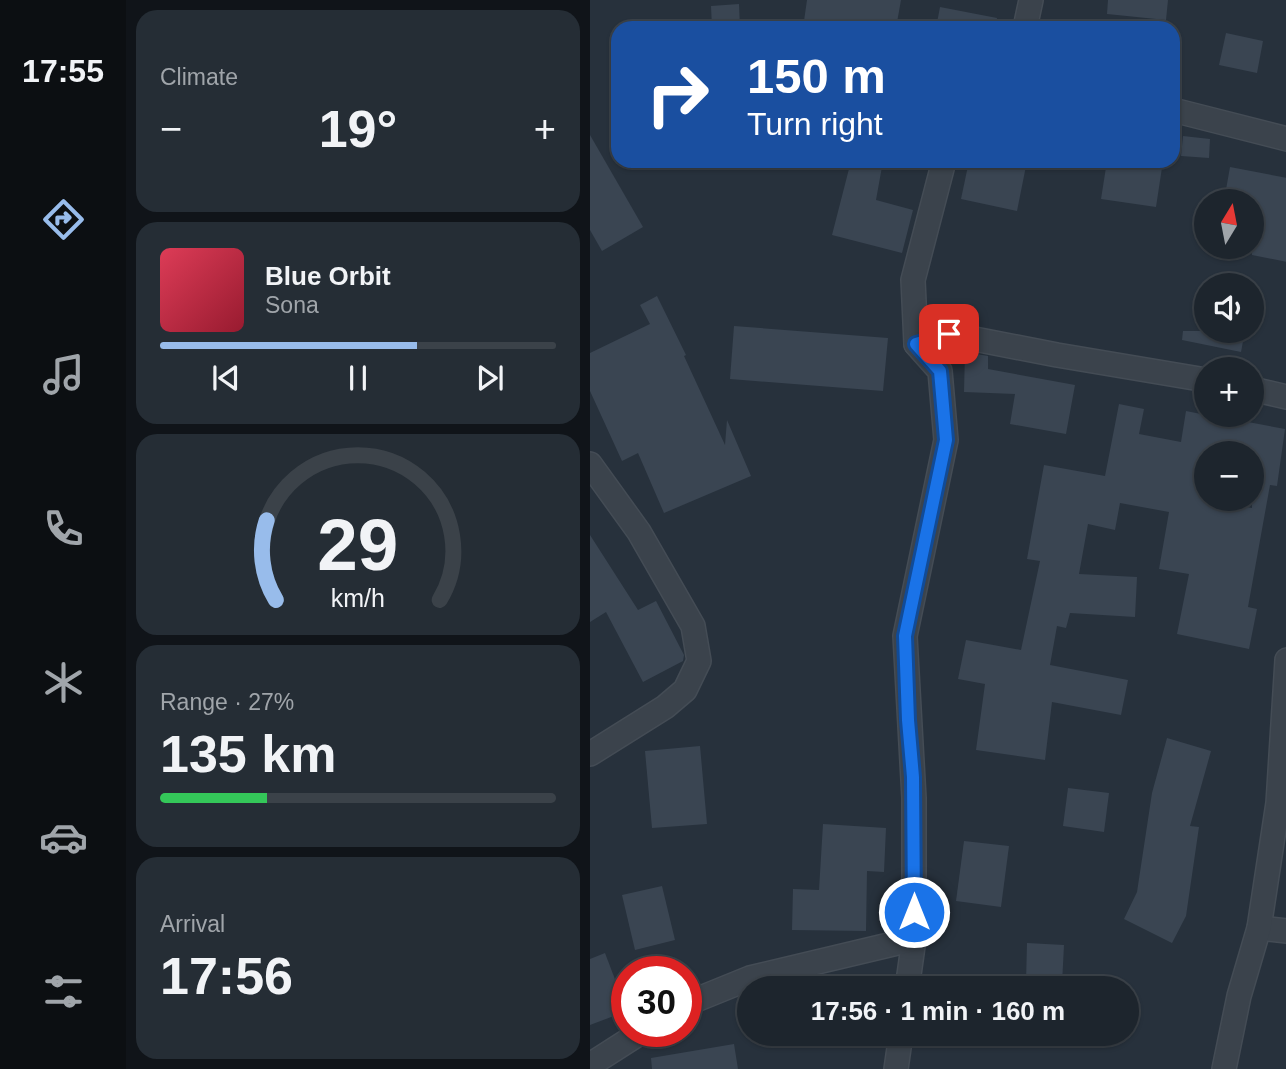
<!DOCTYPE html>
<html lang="en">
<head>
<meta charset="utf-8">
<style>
	body { margin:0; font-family:Helvetica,sans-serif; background:#252d35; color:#f1f3f6; height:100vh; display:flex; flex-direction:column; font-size:26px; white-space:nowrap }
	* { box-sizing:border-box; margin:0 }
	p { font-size:23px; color:#a0a5aa }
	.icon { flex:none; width:38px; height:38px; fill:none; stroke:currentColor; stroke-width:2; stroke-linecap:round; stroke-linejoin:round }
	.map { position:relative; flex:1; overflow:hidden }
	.details { display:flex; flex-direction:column; gap:10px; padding:10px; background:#101419; width:464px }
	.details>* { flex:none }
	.top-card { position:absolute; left:21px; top:21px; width:569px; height:147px; border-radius:21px; box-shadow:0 2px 5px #0004,0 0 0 2px #3b4249; background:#1a4fa0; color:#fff; overflow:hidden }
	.needle { width:46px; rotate:10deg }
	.fabs { position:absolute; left:604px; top:189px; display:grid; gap:14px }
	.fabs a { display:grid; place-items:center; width:70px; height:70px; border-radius:50%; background:#1d252d; box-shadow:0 2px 5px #0004,0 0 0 2px #3b4249; font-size:35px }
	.speed { position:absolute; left:21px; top:956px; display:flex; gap:14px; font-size:35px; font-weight:700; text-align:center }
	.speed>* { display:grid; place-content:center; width:91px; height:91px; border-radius:50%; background:#1d252d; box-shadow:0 2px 5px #0004,0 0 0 2px #3b4249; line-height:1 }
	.speed .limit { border:10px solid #d22; background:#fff; color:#111 }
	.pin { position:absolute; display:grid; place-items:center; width:60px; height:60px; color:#fff; margin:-30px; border-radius:14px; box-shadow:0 4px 10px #0006 }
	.me { position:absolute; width:77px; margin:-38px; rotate:0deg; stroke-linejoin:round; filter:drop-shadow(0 0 5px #0008) }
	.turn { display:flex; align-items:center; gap:24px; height:147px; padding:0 21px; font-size:32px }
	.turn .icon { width:91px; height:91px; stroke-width:2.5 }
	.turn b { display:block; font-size:49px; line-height:60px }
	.big { font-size:52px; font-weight:700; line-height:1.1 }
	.details .widget { flex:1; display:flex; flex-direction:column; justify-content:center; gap:10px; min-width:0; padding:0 24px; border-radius:21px; background:#252d35 }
	.details .dial { align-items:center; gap:0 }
	.dial svg { height:182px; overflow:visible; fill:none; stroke:#3b4249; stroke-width:7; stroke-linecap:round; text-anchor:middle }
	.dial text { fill:#f1f3f6; stroke:none }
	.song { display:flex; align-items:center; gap:21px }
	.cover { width:84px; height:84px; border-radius:10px; background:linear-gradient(135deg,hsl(350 70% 55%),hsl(350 70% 35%)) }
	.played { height:7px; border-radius:4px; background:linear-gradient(90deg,#98bceb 65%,#3b4249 65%) }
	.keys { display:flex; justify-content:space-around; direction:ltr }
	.heat { display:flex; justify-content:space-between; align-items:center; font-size:38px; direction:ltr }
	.charge { height:10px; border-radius:5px; background:linear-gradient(90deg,#34c759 27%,#3b4249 0) }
	.trip { position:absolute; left:147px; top:976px; width:402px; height:70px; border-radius:35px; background:#1d252d; box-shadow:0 2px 5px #0004,0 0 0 2px #3b4249; font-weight:700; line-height:70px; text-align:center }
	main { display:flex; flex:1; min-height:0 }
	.menu { display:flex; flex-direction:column; width:126px; justify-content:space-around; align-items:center; background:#0c0f12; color:#a0a5aa }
	.menu .icon { width:49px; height:49px }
	.menu .current { color:#98bceb }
	.menu b { font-size:32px; color:#f1f3f6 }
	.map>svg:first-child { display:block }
	.building { fill:#3a4552; fill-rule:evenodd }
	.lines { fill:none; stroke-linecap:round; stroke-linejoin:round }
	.street-casing { stroke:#444c55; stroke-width:26 }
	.street { stroke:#3b434c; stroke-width:23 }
	.route-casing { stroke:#114b97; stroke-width:18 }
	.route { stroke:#1a73e8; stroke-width:12 }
</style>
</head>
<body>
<main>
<nav class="menu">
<b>17:55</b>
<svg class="icon current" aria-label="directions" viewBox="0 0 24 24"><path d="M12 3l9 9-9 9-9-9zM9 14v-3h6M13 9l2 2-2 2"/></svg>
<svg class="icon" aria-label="music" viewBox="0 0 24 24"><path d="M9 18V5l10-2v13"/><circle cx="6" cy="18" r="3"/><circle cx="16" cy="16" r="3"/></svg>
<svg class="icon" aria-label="phone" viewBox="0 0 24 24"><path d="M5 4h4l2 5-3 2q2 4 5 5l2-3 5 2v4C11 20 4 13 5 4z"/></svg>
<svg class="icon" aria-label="climate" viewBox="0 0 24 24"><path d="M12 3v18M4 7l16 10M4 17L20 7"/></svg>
<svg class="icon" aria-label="car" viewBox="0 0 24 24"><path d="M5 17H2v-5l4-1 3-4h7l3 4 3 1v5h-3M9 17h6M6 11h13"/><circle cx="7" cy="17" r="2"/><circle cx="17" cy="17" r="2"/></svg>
<svg class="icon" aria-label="filters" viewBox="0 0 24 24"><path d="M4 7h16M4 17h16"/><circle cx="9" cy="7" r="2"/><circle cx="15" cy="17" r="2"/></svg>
</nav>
<section class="details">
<div class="widget"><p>Climate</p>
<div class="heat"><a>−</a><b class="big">19°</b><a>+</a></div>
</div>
<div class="widget">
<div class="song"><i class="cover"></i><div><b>Blue Orbit</b><p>Sona</p></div></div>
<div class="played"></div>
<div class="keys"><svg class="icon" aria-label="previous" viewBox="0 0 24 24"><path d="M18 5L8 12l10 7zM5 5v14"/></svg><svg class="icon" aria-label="pause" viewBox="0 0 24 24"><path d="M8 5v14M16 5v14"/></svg><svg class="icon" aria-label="next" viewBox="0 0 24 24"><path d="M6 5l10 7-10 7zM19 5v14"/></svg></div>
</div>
<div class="widget dial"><svg viewBox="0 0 100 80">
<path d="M14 69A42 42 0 1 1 86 69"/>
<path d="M14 69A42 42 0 0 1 10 34" stroke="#98bceb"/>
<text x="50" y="56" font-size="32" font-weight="700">29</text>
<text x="50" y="72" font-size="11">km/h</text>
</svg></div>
<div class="widget"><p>Range · 27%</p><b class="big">135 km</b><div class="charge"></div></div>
<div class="widget"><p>Arrival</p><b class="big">17:56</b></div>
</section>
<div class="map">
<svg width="697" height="1069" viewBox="0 0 697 1069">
	<rect width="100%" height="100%" fill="#27313c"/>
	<g class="building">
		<polygon points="217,0 311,0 306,28 249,28 214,21"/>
		<polygon points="518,0 578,0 576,20 517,14"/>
		<polygon points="149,4 150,28 122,28 121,6"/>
		<polygon points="350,7 407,18 406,28 346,28"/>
		<polygon points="636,33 673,41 667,73 629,65"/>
		<polygon points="0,135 53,227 12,251 0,230"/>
		<polygon points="593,136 620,139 619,158 591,156"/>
		<polygon points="261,161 293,161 286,200 323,210 312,253 242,235"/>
		<polygon points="379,161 437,161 427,211 371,199"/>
		<polygon points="517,161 573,161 566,207 511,199"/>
		<polygon points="640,167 697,178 697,262 662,255 662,201 634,201"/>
		<polygon points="67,296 96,355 94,356 135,445 137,420 161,476 74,513 48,453 32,461 0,391 0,353 60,324 50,305"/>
		<polygon points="144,326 298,338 293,391 140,379"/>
		<polygon points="593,331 655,331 651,352 592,340"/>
		<polygon points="375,352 398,356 398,369 485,385 476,434 420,424 425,394 374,392"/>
		<path d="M529,404L554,409L549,434L591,442L596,411L616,415H645L659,417L658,422L695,429L687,486L680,485L658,607L667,609L659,649L587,634L599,574L569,569L579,512L530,503L525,530L498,524L489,574L547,577L545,617L480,613L476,628L467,626L460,665L538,680L531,715L462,702L455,760L386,750L395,684L368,679L376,640L431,650L450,561L437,559L454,465L515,476ZM616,453H662V508L616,500Z"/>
		<polygon points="0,535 48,610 66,601 94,655 93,661 53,682 16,612 0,622"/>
		<polygon points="577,738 621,751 600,826 609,827 596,916 582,943 534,919 547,892 562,793"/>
		<polygon points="110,746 117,824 62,828 55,751"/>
		<polygon points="478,788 519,793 514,832 473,826"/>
		<polygon points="233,824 296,828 294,872 277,871 276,931 202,930 203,889 229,890"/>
		<polygon points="374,841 419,846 411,907 366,901"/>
		<polygon points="72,886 85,940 45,950 32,895"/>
		<polygon points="437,943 474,945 472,984 436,983"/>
		<polygon points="15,953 37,1011 0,1025 0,959"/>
		<polygon points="144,1044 148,1069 62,1069 61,1058"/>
	</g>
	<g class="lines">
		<g class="street-casing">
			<g id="street">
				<polyline points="435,28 441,0"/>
				<polyline points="583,110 697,139"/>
				<polyline points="354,161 323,280 326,344 359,334 467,355 616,380"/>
				<polyline points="662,389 697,397"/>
				<polyline points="0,464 49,532 103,626 109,661 95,690 75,707 0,754"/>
				<polyline points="669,928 697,931"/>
				<polyline points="317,989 324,939 324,798 315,636 356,440 350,371 326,344"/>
				<polyline points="96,1004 160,978 324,939"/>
				<polyline points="0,1065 53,1031"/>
				<polyline points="306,1069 311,1034"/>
				<polyline points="634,1069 649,996 669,928 688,803 697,660"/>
			</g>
		</g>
		<use href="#street" class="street"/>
	</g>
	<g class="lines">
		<g class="route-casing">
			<polyline id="route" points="324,912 323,777 318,720 315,636 356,440 350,371 326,344 359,334"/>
		</g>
		<use href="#route" class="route"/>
	</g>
</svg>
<div class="fabs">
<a><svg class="needle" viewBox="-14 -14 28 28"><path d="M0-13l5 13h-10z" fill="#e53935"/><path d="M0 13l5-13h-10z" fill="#a0a5aa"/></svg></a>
<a><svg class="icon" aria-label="sound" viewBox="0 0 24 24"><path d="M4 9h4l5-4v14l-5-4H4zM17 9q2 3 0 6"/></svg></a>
<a>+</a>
<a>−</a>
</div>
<div class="speed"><div class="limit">30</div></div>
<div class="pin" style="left:359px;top:334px;background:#d93025"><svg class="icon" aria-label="arrive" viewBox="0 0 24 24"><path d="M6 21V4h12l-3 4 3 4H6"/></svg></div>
<svg class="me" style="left:324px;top:912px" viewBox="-20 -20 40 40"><circle r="17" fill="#1a73e8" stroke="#fff" stroke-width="3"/><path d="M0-11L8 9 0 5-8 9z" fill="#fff"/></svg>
<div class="trip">17:56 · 1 min · 160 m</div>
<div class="top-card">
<div class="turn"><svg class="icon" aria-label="right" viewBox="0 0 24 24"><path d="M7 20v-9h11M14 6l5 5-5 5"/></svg><div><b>150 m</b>Turn right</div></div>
</div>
</div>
</main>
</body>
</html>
